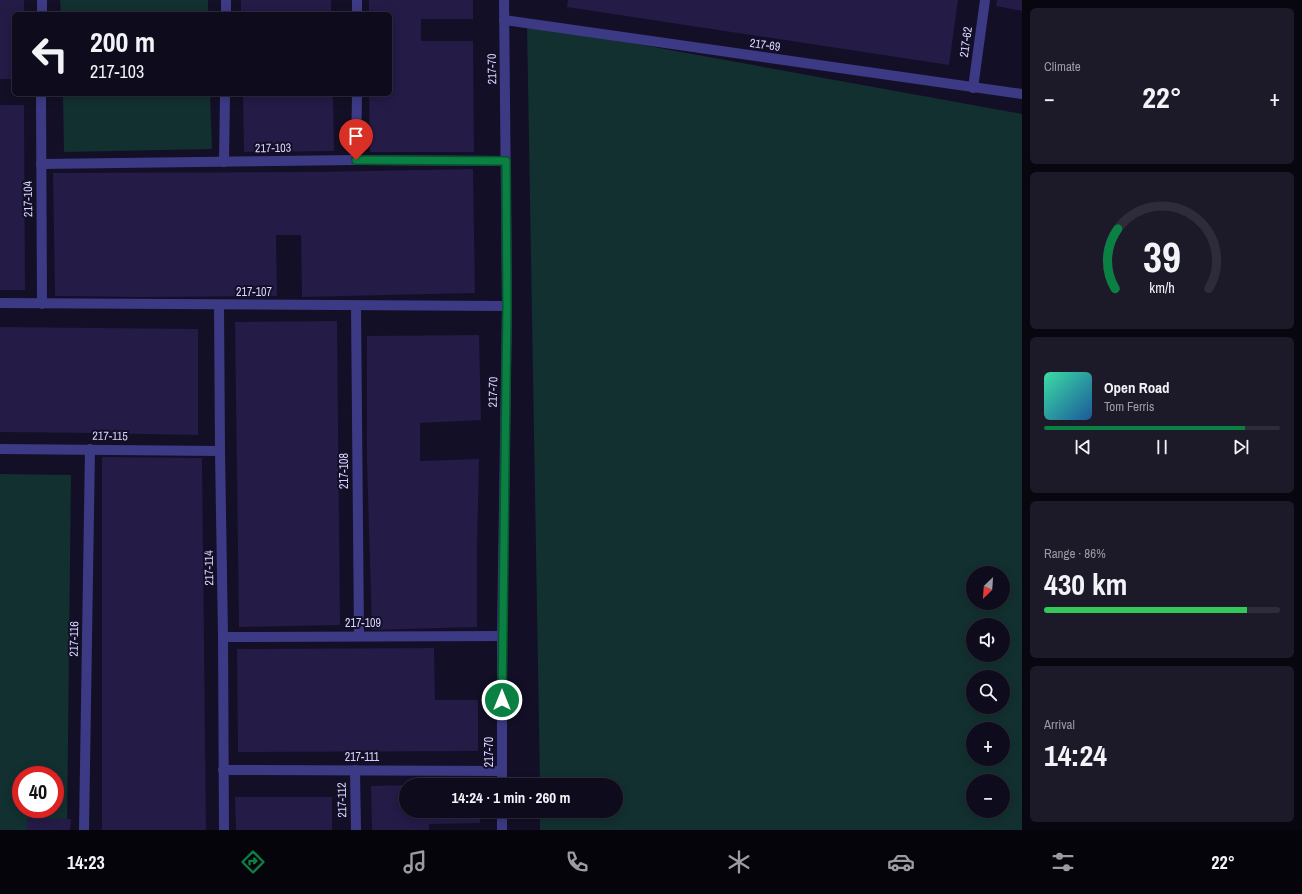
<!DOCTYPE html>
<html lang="en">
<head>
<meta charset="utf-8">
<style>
	body { margin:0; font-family:"Archivo Narrow",sans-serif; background:#1c1929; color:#f1f3f6; height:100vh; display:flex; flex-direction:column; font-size:15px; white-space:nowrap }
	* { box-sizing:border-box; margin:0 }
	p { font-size:13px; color:#9b9ba3 }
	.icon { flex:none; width:22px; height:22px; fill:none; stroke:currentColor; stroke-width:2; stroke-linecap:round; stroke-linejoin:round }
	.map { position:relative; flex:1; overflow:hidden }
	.side { display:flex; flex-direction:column; gap:8px; padding:8px; background:#08060f; width:280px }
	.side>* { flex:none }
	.hud { position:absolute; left:12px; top:12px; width:380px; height:84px; border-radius:6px; box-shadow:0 2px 10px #0003,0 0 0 1px #2e2b3b; background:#0e0b1c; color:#f1f3f6; overflow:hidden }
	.needle { width:26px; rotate:205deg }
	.buttons { position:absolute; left:966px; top:566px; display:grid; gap:8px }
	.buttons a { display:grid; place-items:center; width:44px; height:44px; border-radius:50%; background:#0e0b1c; box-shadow:0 2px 10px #0003,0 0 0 1px #2e2b3b; font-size:20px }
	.speed { position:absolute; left:12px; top:766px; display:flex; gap:8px; font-size:20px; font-weight:700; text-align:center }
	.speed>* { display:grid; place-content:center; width:52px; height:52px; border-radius:50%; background:#0e0b1c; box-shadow:0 2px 10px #0003,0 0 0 1px #2e2b3b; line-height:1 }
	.speed .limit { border:6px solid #d22; background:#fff; color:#111 }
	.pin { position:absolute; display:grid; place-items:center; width:34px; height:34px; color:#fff; margin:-41px -17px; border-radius:50% 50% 50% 0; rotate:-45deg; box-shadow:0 0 4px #0007 }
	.pin .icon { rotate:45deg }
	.me { position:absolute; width:44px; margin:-22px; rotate:0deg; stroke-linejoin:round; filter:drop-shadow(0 0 3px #0008) }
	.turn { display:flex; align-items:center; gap:14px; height:84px; padding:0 12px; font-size:18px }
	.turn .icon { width:52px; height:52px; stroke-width:2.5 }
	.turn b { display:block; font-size:28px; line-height:34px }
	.big { font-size:30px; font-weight:800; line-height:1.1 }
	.side .tile { flex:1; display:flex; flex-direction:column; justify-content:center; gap:6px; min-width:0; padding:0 14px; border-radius:6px; background:#1c1929 }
	.side .dial { align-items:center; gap:0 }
	.dial svg { height:104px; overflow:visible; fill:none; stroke:#2e2b3b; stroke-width:7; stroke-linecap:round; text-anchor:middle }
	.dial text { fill:#f1f3f6; stroke:none }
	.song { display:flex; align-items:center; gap:12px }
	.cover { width:48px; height:48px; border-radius:6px; background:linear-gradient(135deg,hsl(160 70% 55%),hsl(210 70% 35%)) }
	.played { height:4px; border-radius:2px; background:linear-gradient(90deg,#0b8043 85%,#2e2b3b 85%) }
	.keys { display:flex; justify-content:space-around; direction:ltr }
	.heat { display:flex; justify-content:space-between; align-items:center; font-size:22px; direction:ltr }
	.charge { height:6px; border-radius:3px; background:linear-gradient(90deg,#34c759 86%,#2e2b3b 0) }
	.trip { position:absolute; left:399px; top:778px; width:224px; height:40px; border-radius:20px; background:#0e0b1c; box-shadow:0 2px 10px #0003,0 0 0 1px #2e2b3b; font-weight:800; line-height:40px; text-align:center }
	.tab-bar { display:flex; height:64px; justify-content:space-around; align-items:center; background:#06040b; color:#9b9ba3 }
	.tab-bar .icon { width:28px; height:28px }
	.tab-bar .selected { color:#0b8043 }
	.tab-bar b { font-size:18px; color:#f1f3f6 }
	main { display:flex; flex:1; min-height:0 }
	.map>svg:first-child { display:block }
	.green { fill:#12302f; fill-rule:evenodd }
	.building { fill:#241b47 }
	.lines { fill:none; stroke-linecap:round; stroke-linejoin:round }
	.minor { stroke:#3d3a85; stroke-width:10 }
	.tertiary { stroke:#3d3a85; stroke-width:10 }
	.route-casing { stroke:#07532c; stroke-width:10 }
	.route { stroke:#0b8043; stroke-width:7 }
	.labels { text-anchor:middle; stroke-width:4; stroke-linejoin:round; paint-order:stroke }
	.street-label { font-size:12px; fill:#d9d4ff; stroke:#130f26 }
</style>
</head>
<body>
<main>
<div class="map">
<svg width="1022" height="830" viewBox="0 0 1022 830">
	<rect width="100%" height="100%" fill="#130f26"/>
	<g class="green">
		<polygon points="60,0 208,0 208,14 61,14"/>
		<path d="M527,24L1022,114V830H540V811H616V785H540ZM973,573H1003V603H973ZM973,625H1003V655H973ZM973,677H1003V707H973ZM973,729H1003V759H973ZM973,781H1003V811H973Z"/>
		<polygon points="63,94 210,94 212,149 64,152"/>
		<path d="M0,474L71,475L67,830H0ZM21,775H55V809H21Z"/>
	</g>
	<g class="building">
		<polygon points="0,0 24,0 24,14 14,14 14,79 0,79"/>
		<rect x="241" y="0" width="90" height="14"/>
		<polygon points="369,0 473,0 473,19 421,19 421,41 473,41 474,152 370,152 369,94 390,94 390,14 369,14"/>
		<polygon points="568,0 958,0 949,65 567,7"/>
		<polygon points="997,0 1022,0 1022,11 996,6"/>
		<polygon points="243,94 333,94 334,151 244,152"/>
		<polygon points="0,105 24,105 25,290 0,290"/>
		<polygon points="473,169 475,293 302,297 301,235 276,235 277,296 140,297 55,296 53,173 314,172"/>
		<polygon points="337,321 340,625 239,627 235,322"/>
		<polygon points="0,327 198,329 198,435 94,433 94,411 94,433 0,432"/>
		<polygon points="479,335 481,420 420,423 420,461 479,459 477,549 477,627 372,630 367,461 367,336"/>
		<polygon points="102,457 202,458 206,830 102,830"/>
		<polygon points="434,648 435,700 478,700 478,751 238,752 237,649"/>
		<polygon points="406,785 406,811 480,811 480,823 429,824 429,830 372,830 371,786"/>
		<polygon points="235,797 332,797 332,830 236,830"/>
		<polygon points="27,818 71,819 70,830 27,830"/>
	</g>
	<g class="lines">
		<g class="minor">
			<polyline points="42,14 42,0"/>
			<polyline points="226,14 226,0"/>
			<polyline points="357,14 357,0"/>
			<polyline points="504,20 1022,94"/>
			<polyline points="973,88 985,0"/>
			<polyline points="41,94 42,304"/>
			<polyline points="356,160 357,94"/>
			<polyline points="224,162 225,94"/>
			<polyline points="41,164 356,160 506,161"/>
			<polyline points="0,303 507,306"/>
			<polyline points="219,305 220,451 223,637 224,830"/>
			<polyline points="356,306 359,636"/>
			<polyline points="0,449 220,451"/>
			<polyline points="223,637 502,636"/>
			<polyline points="223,770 502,771"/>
			<polyline points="355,770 356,830"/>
			<polyline points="84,830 90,449"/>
		</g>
		<g class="tertiary">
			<polyline points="502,785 502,636 507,306 504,0"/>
			<polyline points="502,811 502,830"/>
		</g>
	</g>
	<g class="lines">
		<g class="route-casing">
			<polyline id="route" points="356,160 506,161 507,306 502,700"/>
		</g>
		<use href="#route" class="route"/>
	</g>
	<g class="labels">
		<g class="street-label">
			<text transform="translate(966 42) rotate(-82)" y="4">217-62</text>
			<text transform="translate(765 45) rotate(8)" y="4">217-69</text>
			<text transform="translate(492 69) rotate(-91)" y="4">217-70</text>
			<text transform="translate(273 148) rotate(-1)" y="4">217-103</text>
			<text transform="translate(28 199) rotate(-91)" y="4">217-104</text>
			<text x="254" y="296">217-107</text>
			<text transform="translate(493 392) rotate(-89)" y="4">217-70</text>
			<text transform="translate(110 436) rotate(1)" y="4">217-115</text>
			<text transform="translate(344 471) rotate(-90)" y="4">217-108</text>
			<text transform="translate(209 568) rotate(-91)" y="4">217-114</text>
			<text x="363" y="627">217-109</text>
			<text transform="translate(74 639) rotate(-89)" y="4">217-116</text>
			<text transform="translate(489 752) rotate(-90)" y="4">217-70</text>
			<text x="362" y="761">217-111</text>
			<text transform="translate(342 800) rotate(-91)" y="4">217-112</text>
		</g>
	</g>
</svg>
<div class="buttons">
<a><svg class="needle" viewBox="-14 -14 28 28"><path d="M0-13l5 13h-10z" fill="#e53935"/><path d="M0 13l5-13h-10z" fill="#9b9ba3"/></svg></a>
<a><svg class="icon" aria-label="sound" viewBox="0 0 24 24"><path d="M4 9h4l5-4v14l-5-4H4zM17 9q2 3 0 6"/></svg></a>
<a><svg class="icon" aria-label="search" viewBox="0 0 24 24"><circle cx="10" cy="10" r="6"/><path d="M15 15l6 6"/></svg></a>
<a>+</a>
<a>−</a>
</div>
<div class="speed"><div class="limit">40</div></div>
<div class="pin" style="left:356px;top:160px;background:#d93025"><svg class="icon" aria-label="arrive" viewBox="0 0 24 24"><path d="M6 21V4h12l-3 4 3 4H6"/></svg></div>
<svg class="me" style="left:502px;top:700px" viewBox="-20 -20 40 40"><circle r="17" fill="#0b8043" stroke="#fff" stroke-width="3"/><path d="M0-11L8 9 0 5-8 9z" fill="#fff"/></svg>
<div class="trip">14:24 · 1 min · 260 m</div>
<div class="hud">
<div class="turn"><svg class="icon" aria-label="left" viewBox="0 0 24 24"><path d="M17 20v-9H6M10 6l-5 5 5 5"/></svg><div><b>200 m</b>217-103</div></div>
</div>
</div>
<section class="side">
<div class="tile"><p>Climate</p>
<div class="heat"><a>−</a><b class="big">22°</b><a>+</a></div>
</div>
<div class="tile dial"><svg viewBox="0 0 100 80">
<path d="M14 69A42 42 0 1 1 86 69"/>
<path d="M14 69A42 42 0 0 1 16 23" stroke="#0b8043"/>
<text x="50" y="56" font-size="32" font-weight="700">39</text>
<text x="50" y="72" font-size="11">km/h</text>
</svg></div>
<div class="tile">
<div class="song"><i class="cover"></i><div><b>Open Road</b><p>Tom Ferris</p></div></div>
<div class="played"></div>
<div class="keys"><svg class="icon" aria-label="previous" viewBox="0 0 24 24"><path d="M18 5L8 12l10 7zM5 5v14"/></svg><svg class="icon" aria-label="pause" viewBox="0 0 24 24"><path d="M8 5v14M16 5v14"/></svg><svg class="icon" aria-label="next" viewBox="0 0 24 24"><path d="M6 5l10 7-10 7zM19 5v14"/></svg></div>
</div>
<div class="tile"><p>Range · 86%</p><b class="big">430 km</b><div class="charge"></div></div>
<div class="tile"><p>Arrival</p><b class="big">14:24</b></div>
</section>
</main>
<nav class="tab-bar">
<b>14:23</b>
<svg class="icon selected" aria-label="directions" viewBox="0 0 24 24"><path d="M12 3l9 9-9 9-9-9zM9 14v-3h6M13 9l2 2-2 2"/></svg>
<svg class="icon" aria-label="music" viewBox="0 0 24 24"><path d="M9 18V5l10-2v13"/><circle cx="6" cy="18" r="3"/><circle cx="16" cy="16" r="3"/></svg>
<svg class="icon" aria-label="phone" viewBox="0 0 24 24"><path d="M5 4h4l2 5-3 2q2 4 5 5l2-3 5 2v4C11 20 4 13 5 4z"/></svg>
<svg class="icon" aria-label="climate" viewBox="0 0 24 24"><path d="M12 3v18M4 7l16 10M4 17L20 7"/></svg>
<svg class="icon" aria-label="car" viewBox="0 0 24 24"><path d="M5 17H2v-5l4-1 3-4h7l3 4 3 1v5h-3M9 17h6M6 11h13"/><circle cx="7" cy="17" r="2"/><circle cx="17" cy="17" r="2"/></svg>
<svg class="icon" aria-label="filters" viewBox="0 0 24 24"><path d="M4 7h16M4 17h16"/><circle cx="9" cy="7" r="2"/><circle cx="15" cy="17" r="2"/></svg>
<b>22°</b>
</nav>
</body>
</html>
